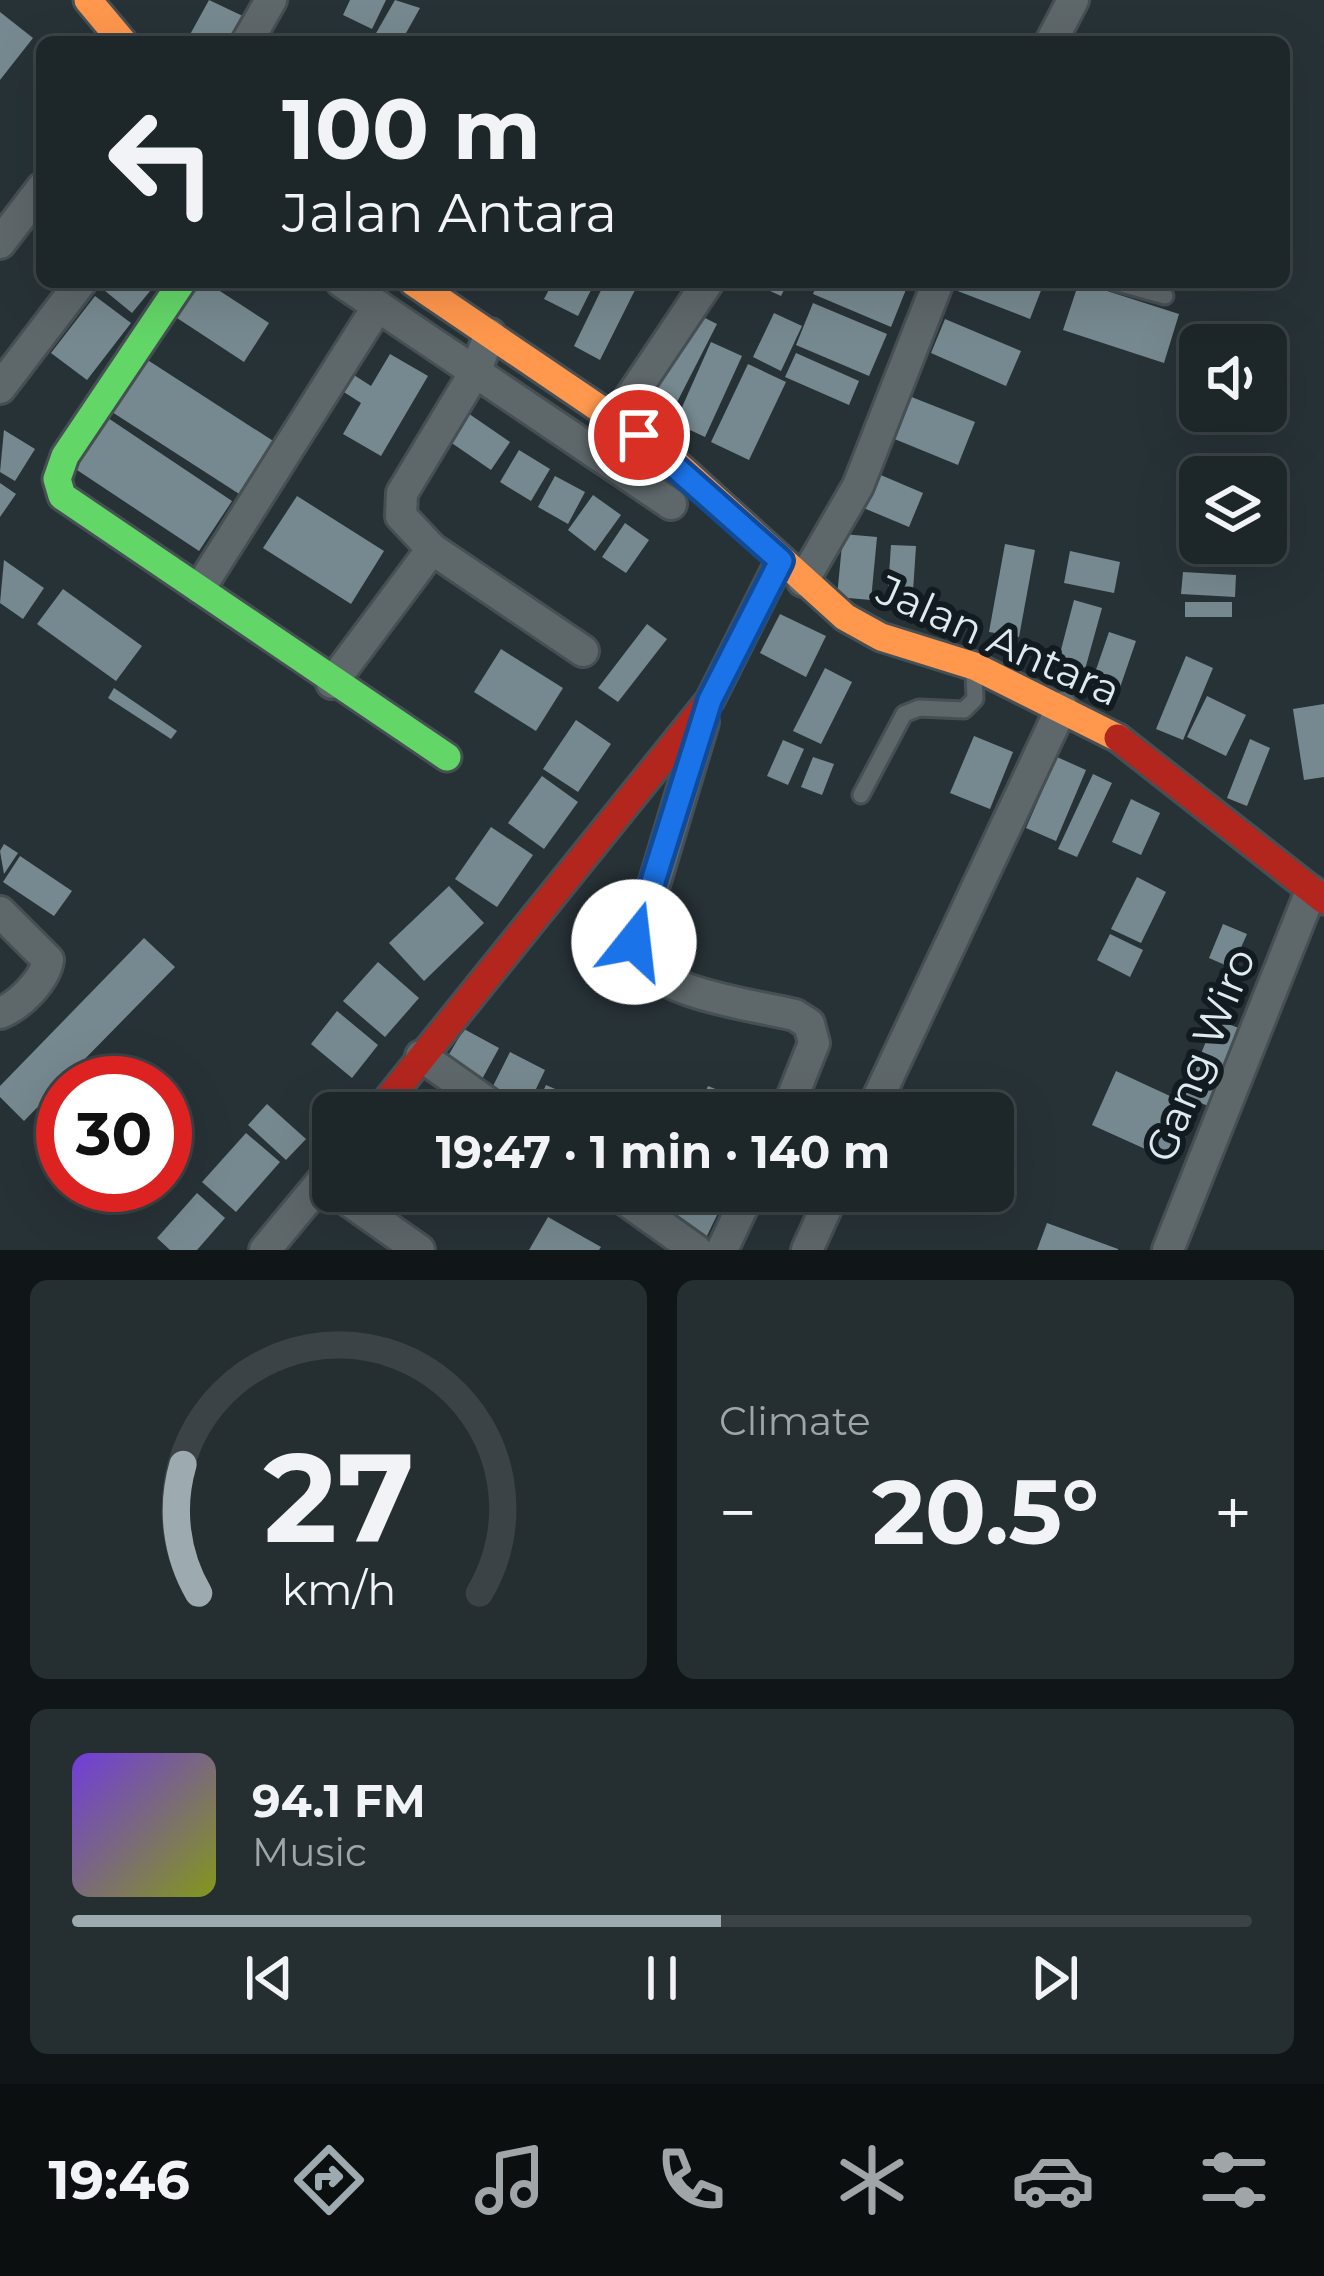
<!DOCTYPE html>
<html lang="en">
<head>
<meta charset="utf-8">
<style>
	body { margin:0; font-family:Montserrat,sans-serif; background:#252e31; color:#f1f3f6; height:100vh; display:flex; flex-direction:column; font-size:45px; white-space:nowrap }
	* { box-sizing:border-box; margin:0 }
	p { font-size:39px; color:#a0a5a8 }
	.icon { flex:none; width:66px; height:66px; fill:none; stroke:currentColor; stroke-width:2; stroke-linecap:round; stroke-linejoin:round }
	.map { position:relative; height:1250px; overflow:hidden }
	.sheet { display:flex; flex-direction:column; gap:30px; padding:30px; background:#101517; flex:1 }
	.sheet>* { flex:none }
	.top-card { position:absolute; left:36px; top:36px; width:1254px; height:252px; border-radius:18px; box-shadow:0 12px 48px #0002,0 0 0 3px #3b4346; background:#1d2629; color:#f1f3f6; overflow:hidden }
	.fabs { position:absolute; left:1179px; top:324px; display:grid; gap:24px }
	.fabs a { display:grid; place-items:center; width:108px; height:108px; border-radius:18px; background:#1d2629; box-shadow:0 12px 48px #0002,0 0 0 3px #3b4346; font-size:60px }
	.speed { position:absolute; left:36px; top:1056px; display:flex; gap:24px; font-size:60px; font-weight:700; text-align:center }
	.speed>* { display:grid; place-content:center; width:156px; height:156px; border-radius:50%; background:#1d2629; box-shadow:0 12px 48px #0002,0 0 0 3px #3b4346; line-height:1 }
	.speed .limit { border:18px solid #d22; background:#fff; color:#111 }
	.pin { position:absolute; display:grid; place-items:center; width:102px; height:102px; color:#fff; margin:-51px; border:6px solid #fff; border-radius:50%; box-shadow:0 3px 12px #0007 }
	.me { position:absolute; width:132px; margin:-66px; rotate:16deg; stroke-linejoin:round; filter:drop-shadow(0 0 9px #0008) }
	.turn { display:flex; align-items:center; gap:42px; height:252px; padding:0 48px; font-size:54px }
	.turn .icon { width:156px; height:156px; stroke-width:2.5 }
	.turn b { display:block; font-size:84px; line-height:102px }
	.big { font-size:90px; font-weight:700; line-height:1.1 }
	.sheet .widget { flex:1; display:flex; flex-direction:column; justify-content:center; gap:18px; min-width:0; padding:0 42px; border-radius:18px; background:#252e31 }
	.sheet .dial { align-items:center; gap:0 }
	.dial svg { height:312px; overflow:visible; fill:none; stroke:#3b4346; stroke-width:7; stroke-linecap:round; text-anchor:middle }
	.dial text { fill:#f1f3f6; stroke:none }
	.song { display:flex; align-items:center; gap:36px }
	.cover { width:144px; height:144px; border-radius:18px; background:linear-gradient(135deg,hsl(260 70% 55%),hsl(70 70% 35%)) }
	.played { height:12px; border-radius:6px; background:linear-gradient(90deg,#9daaaf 55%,#3b4346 55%) }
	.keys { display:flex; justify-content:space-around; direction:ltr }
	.heat { display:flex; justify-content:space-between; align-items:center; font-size:66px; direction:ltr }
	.sheet .tiles { flex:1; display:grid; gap:30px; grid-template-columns:1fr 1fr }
	.widget:last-child { grid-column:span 2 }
	.trip { position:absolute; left:312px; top:1092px; width:702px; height:120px; border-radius:18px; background:#1d2629; box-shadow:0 12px 48px #0002,0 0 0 3px #3b4346; font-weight:700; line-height:120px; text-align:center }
	.dock { display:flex; height:192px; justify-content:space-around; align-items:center; background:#0c0f10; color:#a0a5a8 }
	.dock .icon { width:84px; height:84px }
	.dock .active { color:#9daaaf }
	.dock b { font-size:54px; color:#f1f3f6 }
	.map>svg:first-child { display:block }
	.building { fill:#778990 }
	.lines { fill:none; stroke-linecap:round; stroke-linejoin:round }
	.lane-casing { stroke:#465054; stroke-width:21 }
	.street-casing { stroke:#465054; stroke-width:36 }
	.fast-casing { stroke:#465054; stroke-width:33 }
	.slow-casing { stroke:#465054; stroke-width:33 }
	.jam-casing { stroke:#465054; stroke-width:33 }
	.lane { stroke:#5e676a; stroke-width:15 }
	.street { stroke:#5e676a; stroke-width:30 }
	.fast { stroke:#63d668; stroke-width:27 }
	.slow { stroke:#ff974d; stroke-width:27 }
	.jam { stroke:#b3261e; stroke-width:27 }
	.route-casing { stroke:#114b97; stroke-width:30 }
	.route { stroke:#1a73e8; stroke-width:21 }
	.labels { text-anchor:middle; stroke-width:12; stroke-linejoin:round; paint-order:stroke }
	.street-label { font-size:42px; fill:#ddeaf0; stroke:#121b1f }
</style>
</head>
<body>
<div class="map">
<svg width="1324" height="1250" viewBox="0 0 1324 1250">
	<rect width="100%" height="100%" fill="#273237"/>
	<g class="building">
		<polygon points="209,0 247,18 234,42 187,40"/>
		<polygon points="350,0 386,0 372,29 343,15"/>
		<polygon points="395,0 420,8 401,42 371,42"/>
		<polygon points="0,12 33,38 0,80"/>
		<polygon points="110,282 151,282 155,285 132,313 104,290"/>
		<polygon points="197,282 206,282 269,323 244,362 174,316"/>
		<polygon points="553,282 595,282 578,316 544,299"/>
		<polygon points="605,282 638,284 600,360 574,346"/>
		<polygon points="751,282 788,282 781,296"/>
		<polygon points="818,282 909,282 891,327 813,294"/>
		<polygon points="958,282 1028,282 1042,288 1030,319 955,290"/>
		<polygon points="1079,282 1179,314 1164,363 1063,330"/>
		<polygon points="95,296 131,323 87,380 51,353"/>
		<polygon points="813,303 887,334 869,376 796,345"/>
		<polygon points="693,312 717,324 672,412 648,400"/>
		<polygon points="774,313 802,326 781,371 753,357"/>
		<polygon points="945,319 1021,351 1006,386 931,353"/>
		<polygon points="711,342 742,356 705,437 675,423"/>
		<polygon points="796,353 859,381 849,405 785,377"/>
		<polygon points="390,354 428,376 381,456 343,434 361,403 333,385 343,368 371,386"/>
		<polygon points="146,359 281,446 247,499 112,412"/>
		<polygon points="748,364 786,382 749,460 711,442"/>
		<polygon points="909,396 975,422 958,465 892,438"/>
		<polygon points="462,409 510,442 491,470 443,437"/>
		<polygon points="108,418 232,501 199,551 74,468"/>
		<polygon points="4,430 35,449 15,481 0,472"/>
		<polygon points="519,450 550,469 531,501 500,482"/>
		<polygon points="869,470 923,493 909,527 854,504"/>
		<polygon points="555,476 585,492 568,524 538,507"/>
		<polygon points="0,483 16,494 0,517"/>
		<polygon points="593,495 621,515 595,551 568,530"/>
		<polygon points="297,496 384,551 351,604 263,548"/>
		<polygon points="625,523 649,540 626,573 602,557"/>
		<polygon points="843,534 877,537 871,600 837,597"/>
		<polygon points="1005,544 1035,550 1019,637 989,632"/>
		<polygon points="891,545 916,546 912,606 887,604"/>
		<polygon points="1070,551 1120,562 1114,593 1064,583"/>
		<polygon points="4,560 44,588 23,619 0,603"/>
		<polygon points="1183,572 1236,575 1235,597 1181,594"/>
		<polygon points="63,589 142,646 116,681 37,624"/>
		<polygon points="1074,600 1102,608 1084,673 1057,665"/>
		<rect x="1185" y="602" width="47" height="15"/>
		<polygon points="780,614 826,636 806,677 760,653"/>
		<polygon points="647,624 667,639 618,702 598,688"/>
		<polygon points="1109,632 1136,641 1115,702 1088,693"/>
		<polygon points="501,649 563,688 536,731 474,692"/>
		<polygon points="1186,656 1213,668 1183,740 1156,729"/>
		<polygon points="825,668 852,682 821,744 793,731"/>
		<polygon points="114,688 177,731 171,739 108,698"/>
		<polygon points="1207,696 1246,715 1226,756 1187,737"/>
		<polygon points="1324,704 1324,777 1304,780 1293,709"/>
		<polygon points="576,720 611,744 578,792 543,769"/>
		<polygon points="974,736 1013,752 990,809 950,793"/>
		<polygon points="1250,739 1270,748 1247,806 1227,798"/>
		<polygon points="783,740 804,749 788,785 767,776"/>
		<polygon points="813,757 834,764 822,795 801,787"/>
		<polygon points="1057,757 1086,770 1056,841 1026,828"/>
		<polygon points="1093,774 1112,783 1077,857 1058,849"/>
		<polygon points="542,776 578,802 544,849 508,823"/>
		<polygon points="1131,799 1160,813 1141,855 1112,842"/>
		<polygon points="491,827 533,855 497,907 455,879"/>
		<polygon points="4,844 18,853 4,874 0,851"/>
		<polygon points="20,856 72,891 54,916 3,882"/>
		<polygon points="1137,877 1166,892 1141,943 1111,929"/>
		<polygon points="449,886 484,923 424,981 389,943"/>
		<polygon points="1223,924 1247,934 1232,968 1209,958"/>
		<polygon points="1110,934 1143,950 1130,977 1097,960"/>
		<polygon points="144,938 175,967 24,1121 0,1097 0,1086"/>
		<polygon points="378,962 419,998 385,1037 343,1001"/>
		<polygon points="337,1011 378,1045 352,1078 311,1044"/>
		<polygon points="1215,1019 1244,1030 1213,1108 1184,1096"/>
		<polygon points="464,1029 499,1048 481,1081 445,1061"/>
		<polygon points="510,1052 545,1070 525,1112 489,1094"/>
		<polygon points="1116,1071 1198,1109 1174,1162 1092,1125"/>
		<polygon points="546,1085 571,1096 564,1113 533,1113"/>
		<polygon points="708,1086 765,1109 764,1113 696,1113"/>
		<polygon points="900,1090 952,1113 890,1113"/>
		<polygon points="267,1104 306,1139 286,1160 248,1125"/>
		<polygon points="246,1133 280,1162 236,1212 202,1182"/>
		<polygon points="661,1191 682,1191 720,1209 704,1242 650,1216"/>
		<polygon points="687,1191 731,1191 724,1207"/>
		<polygon points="197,1193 225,1218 197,1250 170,1250 157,1238"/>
		<polygon points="548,1217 601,1247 599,1250 529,1250"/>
		<polygon points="1047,1223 1118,1249 1118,1250 1037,1250"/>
	</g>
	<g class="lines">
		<g class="lane-casing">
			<g id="lane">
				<polyline points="1114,282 1165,296"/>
				<polyline points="861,795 904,714 919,708 964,710 975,699 974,675"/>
			</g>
		</g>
		<g class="street-casing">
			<g id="street">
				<polyline points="247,42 271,0"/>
				<polyline points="1051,42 1073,0"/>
				<polyline points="0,243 42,188"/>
				<polyline points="342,282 671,504"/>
				<polyline points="0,388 81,282"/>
				<polyline points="616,419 708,282"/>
				<polyline points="432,549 583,651"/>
				<polyline points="803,581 858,486 938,282"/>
				<polyline points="200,588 378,306"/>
				<polyline points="332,683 432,549 401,516 402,493 475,372 490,334"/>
				<path d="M703,722L634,951C651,993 753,1005 795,1015L809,1024L814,1043L786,1113"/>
				<path d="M0,912L48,960C45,980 19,1006 0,1013"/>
				<polyline points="421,1056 502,1113"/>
				<polyline points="871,1113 1062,707"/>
				<polyline points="335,1191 419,1250"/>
				<polyline points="613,1191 696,1250"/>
				<polyline points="265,1250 333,1168"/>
				<polyline points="722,1250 750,1191"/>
				<polyline points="807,1250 834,1191"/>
				<polyline points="1168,1250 1311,891"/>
			</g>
		</g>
		<g class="fast-casing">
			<polyline id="fast" points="182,282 65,456 57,479 62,496 447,757"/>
		</g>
		<g class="slow-casing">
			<g id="slow">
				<polyline points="88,0 123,42"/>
				<polyline points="413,282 662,451 845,617 881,637 974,666 1118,738"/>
			</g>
		</g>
		<g class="jam-casing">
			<g id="jam">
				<polyline points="1118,738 1324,900"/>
				<polyline points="377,1113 710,700 780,561"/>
			</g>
		</g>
		<use href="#lane" class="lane"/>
		<use href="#street" class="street"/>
		<use href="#fast" class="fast"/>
		<use href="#slow" class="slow"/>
		<use href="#jam" class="jam"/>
	</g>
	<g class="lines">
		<g class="route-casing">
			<polyline id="route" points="634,942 710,700 781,561 639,435"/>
		</g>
		<use href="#route" class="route"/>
	</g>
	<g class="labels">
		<g class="street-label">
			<text transform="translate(999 640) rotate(24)" y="15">Jalan Antara</text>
			<text transform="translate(1200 1055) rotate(-68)" y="15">Gang Wiro</text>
		</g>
	</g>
</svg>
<div class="fabs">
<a><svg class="icon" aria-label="sound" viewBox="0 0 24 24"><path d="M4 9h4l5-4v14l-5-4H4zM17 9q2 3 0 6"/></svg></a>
<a><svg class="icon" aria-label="layers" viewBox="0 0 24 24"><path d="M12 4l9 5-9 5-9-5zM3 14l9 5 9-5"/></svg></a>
</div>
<div class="speed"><div class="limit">30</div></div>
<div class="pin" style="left:639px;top:435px;background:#d93025"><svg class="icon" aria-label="arrive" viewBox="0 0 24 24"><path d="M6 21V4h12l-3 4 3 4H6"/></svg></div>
<svg class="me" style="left:634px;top:942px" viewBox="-20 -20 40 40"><circle r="19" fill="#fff"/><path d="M0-13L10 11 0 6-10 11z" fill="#1a73e8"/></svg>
<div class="trip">19:47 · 1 min · 140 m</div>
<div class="top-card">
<div class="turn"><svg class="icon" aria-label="left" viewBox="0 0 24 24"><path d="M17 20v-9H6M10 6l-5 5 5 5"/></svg><div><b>100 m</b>Jalan Antara</div></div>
</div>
</div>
<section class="sheet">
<div class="tiles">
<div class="widget dial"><svg viewBox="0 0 100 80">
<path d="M14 69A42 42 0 1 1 86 69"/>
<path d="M14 69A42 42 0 0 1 10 36" stroke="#9daaaf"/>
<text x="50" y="56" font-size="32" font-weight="700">27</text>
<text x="50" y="72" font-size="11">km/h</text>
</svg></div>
<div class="widget"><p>Climate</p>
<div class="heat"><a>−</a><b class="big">20.5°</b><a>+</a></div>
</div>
<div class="widget">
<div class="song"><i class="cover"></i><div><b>94.1 FM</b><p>Music</p></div></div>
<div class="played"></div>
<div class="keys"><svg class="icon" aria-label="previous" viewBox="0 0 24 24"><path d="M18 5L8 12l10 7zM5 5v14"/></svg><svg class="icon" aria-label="pause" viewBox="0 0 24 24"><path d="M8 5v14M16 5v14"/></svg><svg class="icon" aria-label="next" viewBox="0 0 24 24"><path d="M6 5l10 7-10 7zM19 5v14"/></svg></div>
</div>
</div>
</section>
<nav class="dock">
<b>19:46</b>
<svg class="icon active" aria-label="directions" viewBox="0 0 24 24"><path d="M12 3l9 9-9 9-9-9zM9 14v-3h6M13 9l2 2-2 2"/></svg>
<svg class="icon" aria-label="music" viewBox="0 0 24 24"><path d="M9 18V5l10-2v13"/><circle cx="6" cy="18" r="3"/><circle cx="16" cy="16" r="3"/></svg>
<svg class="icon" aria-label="phone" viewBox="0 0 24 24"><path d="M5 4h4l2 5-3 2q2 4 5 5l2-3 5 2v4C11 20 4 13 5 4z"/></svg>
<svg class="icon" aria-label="climate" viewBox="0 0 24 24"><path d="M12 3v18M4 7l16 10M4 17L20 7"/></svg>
<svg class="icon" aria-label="car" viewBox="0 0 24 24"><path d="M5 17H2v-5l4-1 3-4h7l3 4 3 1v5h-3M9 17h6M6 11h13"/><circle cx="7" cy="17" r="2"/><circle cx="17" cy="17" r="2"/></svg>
<svg class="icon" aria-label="filters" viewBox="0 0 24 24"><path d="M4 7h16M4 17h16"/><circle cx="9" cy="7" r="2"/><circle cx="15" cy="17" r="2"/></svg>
</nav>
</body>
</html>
